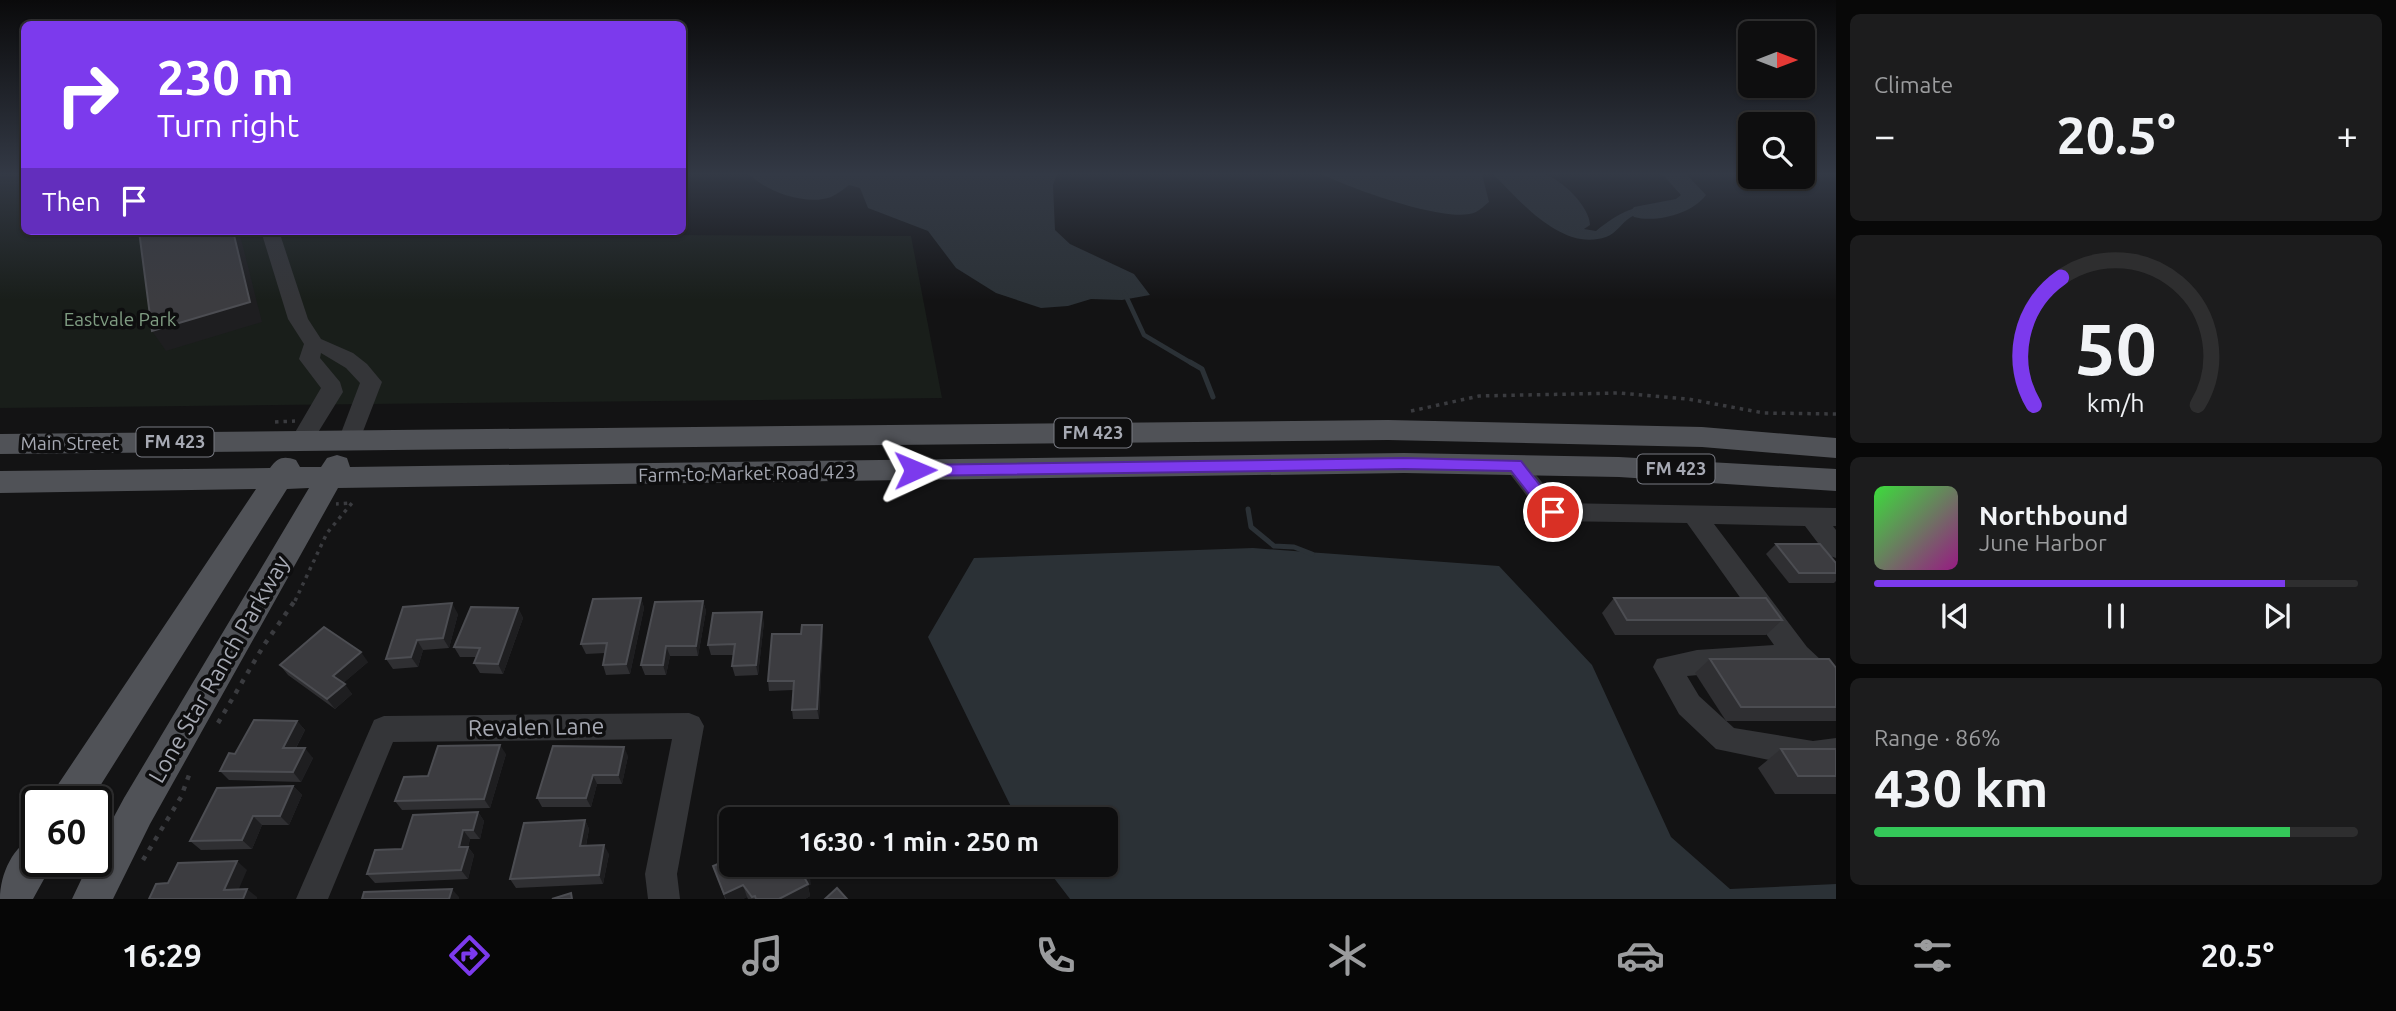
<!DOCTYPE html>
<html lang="en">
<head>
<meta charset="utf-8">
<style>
	body { margin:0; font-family:Ubuntu,sans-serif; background:#1c1c1d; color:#f1f3f6; height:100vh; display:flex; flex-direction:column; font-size:26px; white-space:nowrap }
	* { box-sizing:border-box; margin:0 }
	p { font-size:23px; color:#9b9c9e }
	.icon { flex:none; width:38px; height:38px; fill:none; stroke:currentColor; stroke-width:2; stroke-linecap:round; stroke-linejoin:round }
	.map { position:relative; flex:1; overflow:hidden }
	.drawer { display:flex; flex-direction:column; gap:14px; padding:14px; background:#080808; width:560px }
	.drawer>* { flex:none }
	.guide { position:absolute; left:21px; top:21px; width:665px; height:214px; border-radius:10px; box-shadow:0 2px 5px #0004,0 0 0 2px #2e2e2f; background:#7c3aed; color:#fff; overflow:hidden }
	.needle { width:46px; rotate:90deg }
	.tools { position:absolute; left:1738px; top:21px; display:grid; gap:14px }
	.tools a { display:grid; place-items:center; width:77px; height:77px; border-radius:10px; background:#0e0e0f; box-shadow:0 2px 5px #0004,0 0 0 2px #2e2e2f; font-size:35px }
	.speed { position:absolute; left:21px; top:786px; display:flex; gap:14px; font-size:35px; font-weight:700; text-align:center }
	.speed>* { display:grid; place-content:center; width:91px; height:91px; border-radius:50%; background:#0e0e0f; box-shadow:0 2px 5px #0004,0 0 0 2px #2e2e2f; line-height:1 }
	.speed .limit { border:4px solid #111; border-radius:10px; background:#fff; color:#111 }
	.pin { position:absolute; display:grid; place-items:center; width:60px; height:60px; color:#fff; margin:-30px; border:4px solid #fff; border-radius:50%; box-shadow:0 2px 7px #0007 }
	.me { position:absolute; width:77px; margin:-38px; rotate:89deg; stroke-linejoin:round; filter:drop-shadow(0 0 5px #0008) }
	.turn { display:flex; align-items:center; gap:24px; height:147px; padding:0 21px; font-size:32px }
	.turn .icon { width:91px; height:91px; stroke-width:2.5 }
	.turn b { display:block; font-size:49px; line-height:60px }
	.then { display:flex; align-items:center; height:66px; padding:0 21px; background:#0003; gap:14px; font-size:26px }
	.big { font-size:52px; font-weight:700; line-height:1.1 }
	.drawer .tile { flex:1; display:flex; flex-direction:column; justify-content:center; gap:10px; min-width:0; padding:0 24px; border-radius:10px; background:#1c1c1d }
	.drawer .dial { align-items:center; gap:0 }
	.dial svg { height:182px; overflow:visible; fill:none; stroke:#2e2e2f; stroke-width:7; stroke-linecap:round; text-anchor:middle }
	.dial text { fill:#f1f3f6; stroke:none }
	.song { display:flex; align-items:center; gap:21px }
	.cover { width:84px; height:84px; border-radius:10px; background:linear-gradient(135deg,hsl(120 70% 55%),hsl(310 70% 35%)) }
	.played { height:7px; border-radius:4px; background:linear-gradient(90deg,#7c3aed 85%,#2e2e2f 85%) }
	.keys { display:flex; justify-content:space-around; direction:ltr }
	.heat { display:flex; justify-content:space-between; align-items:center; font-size:38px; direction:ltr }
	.charge { height:10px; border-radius:5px; background:linear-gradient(90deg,#34c759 86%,#2e2e2f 0) }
	.trip { position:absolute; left:719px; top:807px; width:399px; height:70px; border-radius:10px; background:#0e0e0f; box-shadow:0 2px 5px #0004,0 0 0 2px #2e2e2f; font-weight:700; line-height:70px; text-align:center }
	.tab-bar { display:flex; height:112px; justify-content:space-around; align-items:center; background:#060606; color:#9b9c9e }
	.tab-bar .icon { width:49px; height:49px }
	.tab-bar .active { color:#7c3aed }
	.tab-bar b { font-size:32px; color:#f1f3f6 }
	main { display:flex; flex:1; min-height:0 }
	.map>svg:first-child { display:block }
	.green { fill:#191e1a }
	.water { fill:#2b3136 }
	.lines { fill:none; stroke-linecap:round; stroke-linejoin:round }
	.stream-far1 { stroke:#2b3136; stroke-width:4.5 }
	.stream { stroke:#2b3136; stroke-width:5 }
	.river { fill:#2b3136; fill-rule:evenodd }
	.path-far1 { stroke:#3a3b3f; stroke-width:3.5; stroke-dasharray:3.5 5; stroke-linecap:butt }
	.path { stroke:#3a3b3f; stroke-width:4.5; stroke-dasharray:4.5 7; stroke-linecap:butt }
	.minor { fill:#343538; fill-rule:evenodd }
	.major { fill:#505257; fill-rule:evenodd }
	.wall { fill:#2f2f32 }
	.shaded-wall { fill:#1e1e20 }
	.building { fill:#3c3c40; stroke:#4c4d52; stroke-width:2 }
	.route { fill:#7c3aed; stroke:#51269a; stroke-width:2 }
	.labels { text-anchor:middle; stroke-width:7; stroke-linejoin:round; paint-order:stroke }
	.shield { fill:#0e0e0f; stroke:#787a82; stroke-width:2 }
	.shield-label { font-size:18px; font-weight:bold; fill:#a6a9b3 }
	.park-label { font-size:19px; fill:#7f9c82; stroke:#0e0e0f }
	.street-label { font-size:19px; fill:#a6a9b3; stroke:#0e0e0f }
	.near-street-label { font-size:23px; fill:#a6a9b3; stroke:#0e0e0f }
</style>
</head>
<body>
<main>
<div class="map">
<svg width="1836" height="899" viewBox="0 0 1836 899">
	<rect width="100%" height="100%" fill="#131314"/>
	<polygon class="green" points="3,174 24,174 24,231 672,231 671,235 911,236 942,398 0,408 0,177"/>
	<g class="water">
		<path d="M749,174H1057L1053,185L1055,230L1070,244L1134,274L1150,295L1122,300L1091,299L1068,306L1041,308L996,293L956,268L928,231L868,208L860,188L849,185C844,189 837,194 831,197C807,206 766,192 749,174Z"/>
		<path d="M1322,174H1482L1489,202C1485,205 1480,210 1476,212C1450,225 1349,188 1322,174Z"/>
		<path d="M1493,174C1509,174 1528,171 1543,174C1561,178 1590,207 1590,225L1584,229L1596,231C1624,208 1647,200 1684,205C1671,209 1641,212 1631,217C1622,222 1617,233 1606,237C1562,252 1520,201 1493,174Z"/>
		<polygon points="1253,548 1499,566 1592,665 1671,837 1730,889 1836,884 1836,899 1070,899 1044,865 1106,864 1106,819 1017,819 928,637 974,558"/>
	</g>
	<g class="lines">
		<polyline class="stream-far1" points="1125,294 1144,335 1193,364"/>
		<g class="stream">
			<polyline points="1190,362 1202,369 1213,397"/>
			<polyline points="1248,509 1251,527 1274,546 1294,547 1312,554"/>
		</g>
		<path class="river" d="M1662,174H1686L1706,195C1692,214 1656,223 1634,217L1630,212L1634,207L1676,199L1681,195Z"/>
		<g class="path-far1">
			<polyline points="1411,411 1479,396 1619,393 1688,399 1764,413 1836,414"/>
			<polyline points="275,422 295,421"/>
			<polyline points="295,601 327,533 352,503 336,504"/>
		</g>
		<g class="path">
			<polyline points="218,723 264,645 296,599"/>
			<polyline points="143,860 181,797 189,775"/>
		</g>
		<g class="minor">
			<polygon points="261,231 279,231 308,319 321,339 353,353 367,364 382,382 357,447 349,449 341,447 338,441 360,383 346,368 321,353 320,358 340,382 343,392 309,447 301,449 293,447 290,441 321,388 299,359 304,344 288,319"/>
			<polygon points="1515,457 1523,459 1559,503 1836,508 1836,526 1833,526 1836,530 1836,558 1827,555 1805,526 1714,524 1807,647 1836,674 1836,704 1826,701 1791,667 1687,676 1699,696 1734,728 1813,741 1836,738 1836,766 1813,769 1716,749 1679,714 1653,667 1657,659 1697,650 1774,645 1687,523 1553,521 1544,518 1503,465 1507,459"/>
			<polygon points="689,713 699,717 704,726 677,874 680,899 648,899 645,874 672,739 393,742 328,899 296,899 374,720 384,716"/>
		</g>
		<g class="major">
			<polygon points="1388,420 1702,427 1836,438 1836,458 1702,447 1388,440 0,454 0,434"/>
			<path d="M1404,453L1619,457L1836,469V491L1619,477L1404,473L338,488L150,824L113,899H72L90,861H96V850L124,798L309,488L287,489L90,802H49L55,789L256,489L0,493V471L270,468C278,457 284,456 296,460L300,467H321L327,458L337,455L347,458L350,467Z"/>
			<path d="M37,835V861H54L33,899H0C0,874 13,845 37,835Z"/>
		</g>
	</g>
	<g class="wall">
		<polygon points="1776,544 1836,563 1836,581 1834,583 1789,583 1766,554"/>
		<polygon points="641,598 644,608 630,674 606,675 603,665 605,653 586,654 581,644"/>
		<polygon points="1614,598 1782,620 1766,635 1615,635 1602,613"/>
		<polygon points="703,601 706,611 698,656 670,656 666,675 645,675 641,665"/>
		<polygon points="518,608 523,618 503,674 480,673 474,663 476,657 460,657 454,647"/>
		<polygon points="458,614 449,648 423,650 418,667 393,669 386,659"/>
		<polygon points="764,622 758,675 735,676 732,666 734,655 711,655 708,645"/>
		<polygon points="823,635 819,719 793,719 792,710 793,690 769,691 768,681"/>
		<polygon points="1710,659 1836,668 1836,721 1726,721 1695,673"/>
		<polygon points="368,662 343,683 352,694 335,709 288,675 280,665"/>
		<polygon points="297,721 305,730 296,748 313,758 301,782 229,780 220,771 235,754"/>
		<polygon points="1781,749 1836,749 1836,794 1775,794 1758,768"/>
		<polygon points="506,754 490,808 402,810 395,801"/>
		<polygon points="628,756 622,784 597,784 591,807 542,807 537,798"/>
		<polygon points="293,786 302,795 289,825 262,825 252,849 201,850 190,841"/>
		<polygon points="478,812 484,821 480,839 470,839 468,847 474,855 468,879 375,883 367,874 402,849"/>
		<polygon points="585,820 589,829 586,846 609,854 603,884 516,888 510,879"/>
		<polygon points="713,866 811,884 808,886 810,896 805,899 748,899 747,897 743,899 725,899"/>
	</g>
	<g class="shaded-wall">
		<polygon points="233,231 239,231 262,322 166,351 152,331"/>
		<polygon points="641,598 644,608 630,674 626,664"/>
		<polygon points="703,601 706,611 698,656 696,646"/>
		<polygon points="452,603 458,614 449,648 443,638"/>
		<polygon points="518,608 523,618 503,674 498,664"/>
		<polygon points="762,612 764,622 758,675 756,665"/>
		<polygon points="822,625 823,635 819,719 817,709"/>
		<polygon points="417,640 423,650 418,667 411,657"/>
		<polygon points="666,646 670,656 666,675 663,665"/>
		<polygon points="361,652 368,662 341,685 333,676"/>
		<polygon points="345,684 352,694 335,709 327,699"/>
		<polygon points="297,721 305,730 291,757 283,748"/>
		<polygon points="500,745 506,754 490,808 484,799"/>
		<polygon points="624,747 628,756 622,784 618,775"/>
		<polygon points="305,748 313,758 301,782 293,772"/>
		<polygon points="593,775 597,784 591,807 586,798"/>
		<polygon points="293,786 302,795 289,825 280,816"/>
		<polygon points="478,812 484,821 480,839 473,830"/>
		<polygon points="253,816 262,825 252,849 242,840"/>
		<polygon points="585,820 589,829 584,855 580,846"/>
		<polygon points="463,830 470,839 468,847 474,855 468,879 461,870 459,847"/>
		<polygon points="604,845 609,854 603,884 599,875"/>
		<polygon points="237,861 247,870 235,898 224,890"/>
		<polygon points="809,872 811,884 808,886 810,896 805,899 779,899 803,875"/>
		<polygon points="743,885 747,897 743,899 726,899 724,894"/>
		<polygon points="247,889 257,897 257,899 243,899"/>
		<polygon points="452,889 459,897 459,899 449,899"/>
	</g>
	<g class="building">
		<polygon points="139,231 233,231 250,302 152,331"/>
		<polygon points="1776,544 1820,544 1836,563 1836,573 1799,573"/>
		<polygon points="641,598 626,664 603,665 607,643 581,644 593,599"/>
		<polygon points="1614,598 1766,598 1782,620 1627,620"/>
		<polygon points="703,601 696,646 666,646 663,665 641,665 655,602"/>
		<polygon points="452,603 443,638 417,640 411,657 386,659 403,607"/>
		<polygon points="471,607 518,608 498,664 474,663 480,648 454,647"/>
		<polygon points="762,612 756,665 732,666 735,644 708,645 713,613"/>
		<polygon points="802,625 822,625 817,709 792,710 794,681 768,681 772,634 801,634"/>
		<polygon points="324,627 361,652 333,676 345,684 327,699 280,665"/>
		<polygon points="1710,659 1829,659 1836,668 1836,707 1741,707"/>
		<polygon points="254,720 297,721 283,748 305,748 293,772 220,771 229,753 235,754"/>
		<polygon points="500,745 484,799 395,801 404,777 428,776 438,746"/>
		<polygon points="553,746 624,747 618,775 593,775 586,798 537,798"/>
		<polygon points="1781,749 1836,749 1836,776 1798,776"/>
		<polygon points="293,786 280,816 253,816 242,840 190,841 217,788"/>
		<polygon points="478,812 473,830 463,830 459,847 468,847 461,870 367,874 375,850 402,849 413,815"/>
		<polygon points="585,820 580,846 604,845 599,875 510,879 524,823"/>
		<polygon points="732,858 732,864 805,864 809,872 803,875 808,884 779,899 756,899 755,896 752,897 743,885 724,894 713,866"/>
		<polygon points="237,861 224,890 247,889 243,899 149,899 156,884 168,883 178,863"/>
		<polygon points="837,888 847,899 825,899"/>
		<polygon points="452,889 449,899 362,899 364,892"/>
		<polygon points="571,893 572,899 552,899"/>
	</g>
	<linearGradient id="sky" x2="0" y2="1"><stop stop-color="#0a0a0b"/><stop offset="0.58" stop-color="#333945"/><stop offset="1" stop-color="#333945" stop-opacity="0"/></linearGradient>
	<rect width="1836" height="300" fill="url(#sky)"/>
	<polygon class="route" points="1404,458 1521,461 1561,512 1559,517 1547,517 1511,471 1404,469 915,476 907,470 915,465"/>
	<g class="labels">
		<g class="shield">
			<rect x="1054.5" y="418.5" width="77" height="29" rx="5"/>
			<rect x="136.5" y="427.5" width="77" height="29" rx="5"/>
			<rect x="1637.5" y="454.5" width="77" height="29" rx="5"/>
		</g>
		<g class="shield-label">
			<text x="1093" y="439">FM 423</text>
			<text x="175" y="448">FM 423</text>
			<text x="1676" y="475">FM 423</text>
		</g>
		<g class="park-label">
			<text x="120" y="326">Eastvale Park</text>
		</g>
		<g class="street-label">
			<text x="70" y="450">Main Street</text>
			<text transform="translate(747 473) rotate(-1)" y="7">Farm-to-Market Road 423</text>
		</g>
		<g class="near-street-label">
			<text transform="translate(219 669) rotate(-60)" y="8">Lone Star Ranch Parkway</text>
			<text transform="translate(536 727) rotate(-1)" y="8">Revalen Lane</text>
		</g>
	</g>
</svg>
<div class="tools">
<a><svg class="needle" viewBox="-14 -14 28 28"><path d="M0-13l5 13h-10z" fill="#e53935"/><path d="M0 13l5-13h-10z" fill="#9b9c9e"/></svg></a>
<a><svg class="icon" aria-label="search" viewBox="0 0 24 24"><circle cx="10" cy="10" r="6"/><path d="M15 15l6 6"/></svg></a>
</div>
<div class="speed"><div class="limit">60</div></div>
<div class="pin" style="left:1553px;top:512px;background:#d93025"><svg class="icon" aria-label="arrive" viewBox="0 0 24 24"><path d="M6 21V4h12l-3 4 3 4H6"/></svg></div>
<svg class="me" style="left:915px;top:470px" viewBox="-20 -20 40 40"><path d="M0-17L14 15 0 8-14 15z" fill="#7c3aed" stroke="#fff" stroke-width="4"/></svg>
<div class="trip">16:30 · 1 min · 250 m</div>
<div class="guide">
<div class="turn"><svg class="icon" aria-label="right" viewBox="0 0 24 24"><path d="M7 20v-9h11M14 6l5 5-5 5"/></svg><div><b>230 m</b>Turn right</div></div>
<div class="then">Then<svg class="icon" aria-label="arrive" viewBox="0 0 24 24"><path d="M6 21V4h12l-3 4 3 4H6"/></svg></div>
</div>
</div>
<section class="drawer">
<div class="tile"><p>Climate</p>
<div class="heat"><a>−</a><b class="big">20.5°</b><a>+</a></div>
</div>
<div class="tile dial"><svg viewBox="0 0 100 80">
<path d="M14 69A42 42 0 1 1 86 69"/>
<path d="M14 69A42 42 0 0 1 26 13" stroke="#7c3aed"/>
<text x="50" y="56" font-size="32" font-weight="700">50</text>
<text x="50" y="72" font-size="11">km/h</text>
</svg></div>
<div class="tile">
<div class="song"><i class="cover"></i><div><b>Northbound</b><p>June Harbor</p></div></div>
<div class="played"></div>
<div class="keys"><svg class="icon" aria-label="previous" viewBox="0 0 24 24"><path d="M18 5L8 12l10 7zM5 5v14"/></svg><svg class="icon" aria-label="pause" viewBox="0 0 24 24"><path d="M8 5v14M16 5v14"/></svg><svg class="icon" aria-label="next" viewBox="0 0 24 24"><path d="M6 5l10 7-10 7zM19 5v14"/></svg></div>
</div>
<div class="tile"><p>Range · 86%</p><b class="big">430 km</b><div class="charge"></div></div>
</section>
</main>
<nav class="tab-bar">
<b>16:29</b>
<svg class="icon active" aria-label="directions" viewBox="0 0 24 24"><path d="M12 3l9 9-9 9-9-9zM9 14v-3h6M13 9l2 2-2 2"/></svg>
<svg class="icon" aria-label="music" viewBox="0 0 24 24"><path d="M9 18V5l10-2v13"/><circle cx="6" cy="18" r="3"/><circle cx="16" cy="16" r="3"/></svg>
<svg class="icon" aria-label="phone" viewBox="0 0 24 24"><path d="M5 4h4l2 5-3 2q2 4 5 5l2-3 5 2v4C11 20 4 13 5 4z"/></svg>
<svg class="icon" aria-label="climate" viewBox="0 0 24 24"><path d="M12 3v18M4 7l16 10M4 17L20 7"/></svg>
<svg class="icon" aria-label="car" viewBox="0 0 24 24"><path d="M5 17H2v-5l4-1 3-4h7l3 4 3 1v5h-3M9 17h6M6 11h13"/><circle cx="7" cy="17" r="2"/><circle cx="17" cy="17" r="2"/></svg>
<svg class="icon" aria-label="filters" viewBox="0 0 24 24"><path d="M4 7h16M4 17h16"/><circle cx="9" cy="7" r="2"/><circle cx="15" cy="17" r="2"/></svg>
<b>20.5°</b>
</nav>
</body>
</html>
